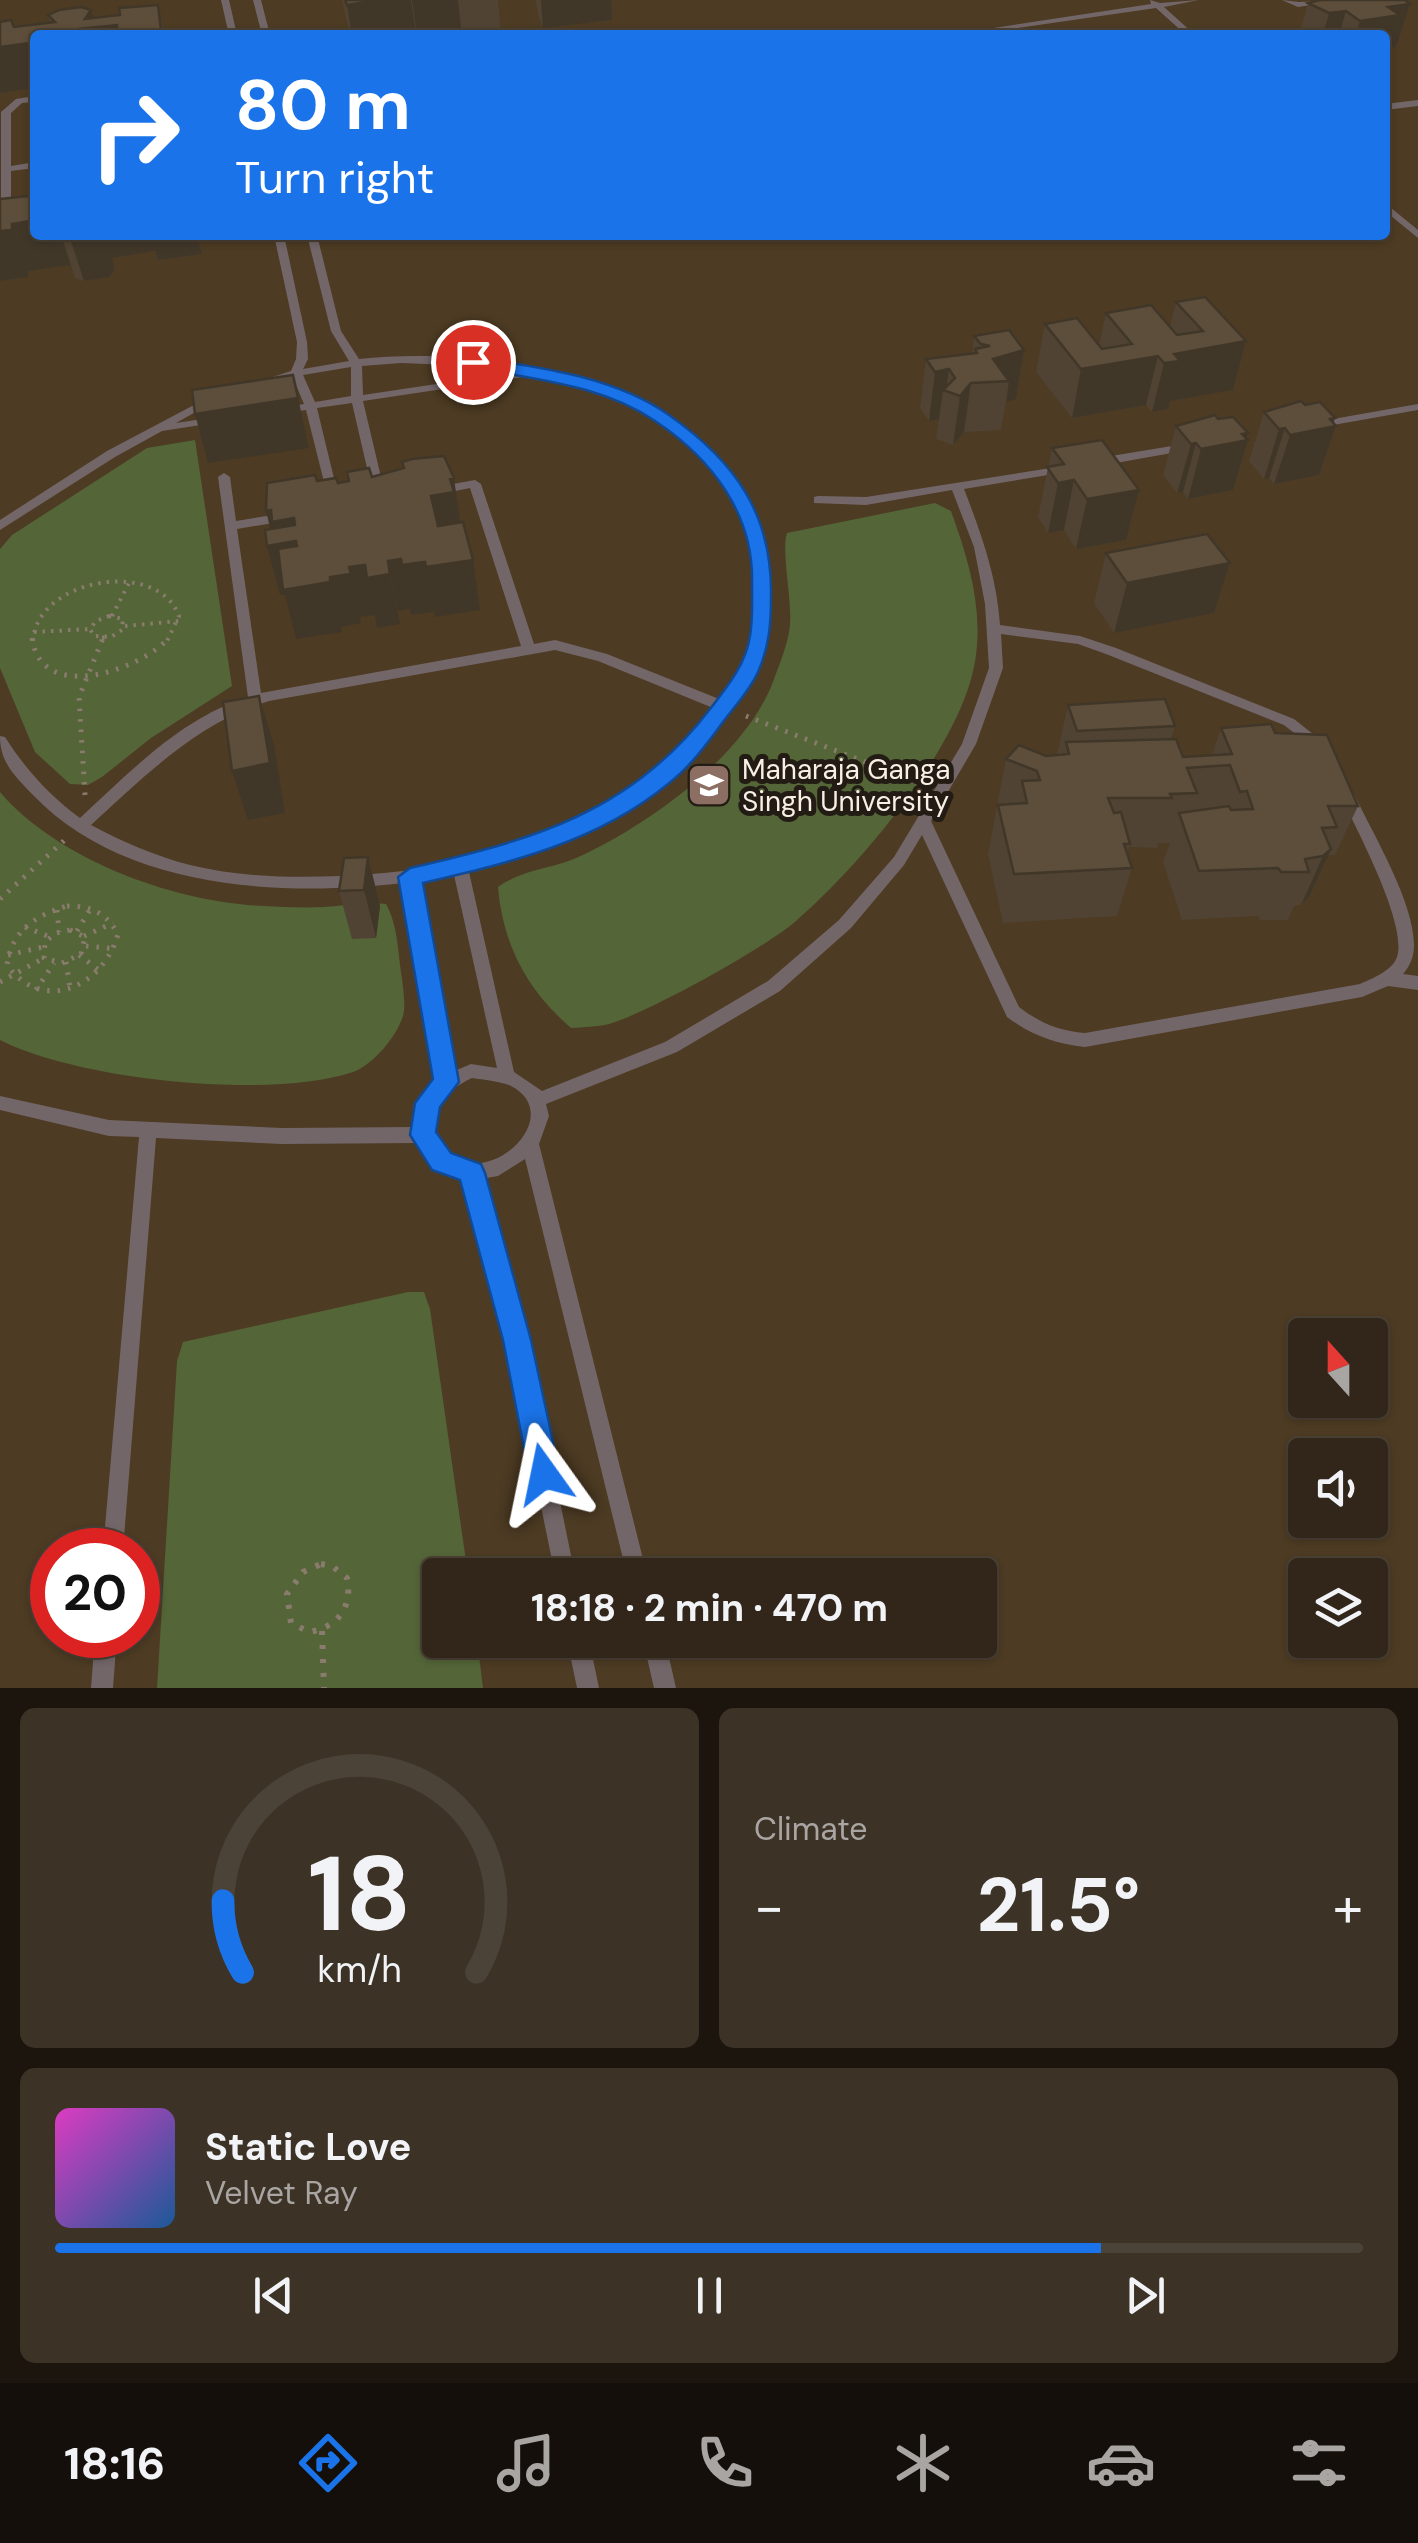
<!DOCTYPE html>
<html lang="en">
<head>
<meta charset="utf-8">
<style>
	body { margin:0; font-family:"DM Sans",sans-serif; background:#3d3226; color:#f1f3f6; height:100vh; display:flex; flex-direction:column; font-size:38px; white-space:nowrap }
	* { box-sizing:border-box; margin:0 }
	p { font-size:32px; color:#a8a5a2 }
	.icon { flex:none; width:55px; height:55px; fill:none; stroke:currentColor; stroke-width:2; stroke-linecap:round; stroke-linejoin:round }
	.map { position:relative; height:1688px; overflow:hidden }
	.sheet { display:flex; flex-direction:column; gap:20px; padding:20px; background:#1b150e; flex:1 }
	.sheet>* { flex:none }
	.top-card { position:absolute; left:30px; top:30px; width:1360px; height:210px; border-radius:10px; box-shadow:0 2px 8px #0004,0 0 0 2px #4c4338; background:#1a73e8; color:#fff; overflow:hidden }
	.needle { width:65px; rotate:339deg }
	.tools { position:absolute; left:1288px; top:1318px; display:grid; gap:20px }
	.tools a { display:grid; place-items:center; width:100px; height:100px; border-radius:10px; background:#312619; box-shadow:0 2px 8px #0004,0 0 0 2px #4c4338; font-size:50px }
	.speed { position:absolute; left:30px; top:1528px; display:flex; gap:20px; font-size:50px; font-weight:700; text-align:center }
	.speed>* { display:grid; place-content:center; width:130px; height:130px; border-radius:50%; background:#312619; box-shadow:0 2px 8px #0004,0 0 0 2px #4c4338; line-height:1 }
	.speed .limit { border:15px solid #d22; background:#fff; color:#111 }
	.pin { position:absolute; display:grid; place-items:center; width:85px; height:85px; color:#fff; margin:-42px; border:5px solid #fff; border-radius:50%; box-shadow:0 2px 10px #0007 }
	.me { position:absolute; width:110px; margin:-55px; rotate:348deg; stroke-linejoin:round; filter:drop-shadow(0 0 8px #0008) }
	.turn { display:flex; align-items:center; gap:35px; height:210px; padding:0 40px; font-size:45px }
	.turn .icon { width:130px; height:130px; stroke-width:2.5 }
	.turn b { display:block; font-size:70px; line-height:85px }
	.big { font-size:75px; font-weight:700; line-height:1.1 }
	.sheet .card { flex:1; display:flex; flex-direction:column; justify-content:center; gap:15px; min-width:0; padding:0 35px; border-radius:15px; background:#3d3226 }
	.sheet .dial { align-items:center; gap:0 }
	.dial svg { height:260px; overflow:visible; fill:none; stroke:#4c4338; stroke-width:7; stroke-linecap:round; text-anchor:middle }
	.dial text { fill:#f1f3f6; stroke:none }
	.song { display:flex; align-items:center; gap:30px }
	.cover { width:120px; height:120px; border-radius:15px; background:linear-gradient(135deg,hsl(310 70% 55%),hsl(210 70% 35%)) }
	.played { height:10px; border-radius:5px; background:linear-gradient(90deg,#1a73e8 80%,#4c4338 80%) }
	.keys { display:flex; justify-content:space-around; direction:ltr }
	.heat { display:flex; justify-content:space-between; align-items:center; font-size:55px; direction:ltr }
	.sheet .tiles { flex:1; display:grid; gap:20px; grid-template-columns:1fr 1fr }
	.card:last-child { grid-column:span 2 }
	.trip { position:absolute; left:422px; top:1558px; width:575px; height:100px; border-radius:10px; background:#312619; box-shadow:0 2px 8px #0004,0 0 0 2px #4c4338; font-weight:700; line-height:100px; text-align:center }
	.tabs { display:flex; height:160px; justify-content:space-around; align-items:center; background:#140f0a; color:#a8a5a2 }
	.tabs .icon { width:70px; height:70px }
	.tabs .selected { color:#1a73e8 }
	.tabs b { font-size:45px; color:#f1f3f6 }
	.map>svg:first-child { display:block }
	.built { fill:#4d3b23; fill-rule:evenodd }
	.green { fill:#546538 }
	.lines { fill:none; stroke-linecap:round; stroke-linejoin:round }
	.path-far2 { stroke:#897c6d; stroke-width:4; stroke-dasharray:2.5 6; stroke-linecap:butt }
	.path-far1 { stroke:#897c6d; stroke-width:5; stroke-dasharray:2.5 8; stroke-linecap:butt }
	.path { stroke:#897c6d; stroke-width:6; stroke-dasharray:4 10; stroke-linecap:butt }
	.service { fill:#736668; fill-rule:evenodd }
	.wall { fill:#504333 }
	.shaded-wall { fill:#413729 }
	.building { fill:#5d4e3b; stroke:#413729; stroke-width:2.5 }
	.route { fill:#1a73e8; stroke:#114b97; stroke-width:2.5 }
	.labels { text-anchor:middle; stroke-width:10; stroke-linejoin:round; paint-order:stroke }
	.poi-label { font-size:28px; fill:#f9f0e5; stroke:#221c14; text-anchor:start }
</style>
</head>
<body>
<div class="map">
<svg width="1418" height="1688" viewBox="0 0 1418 1688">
	<rect width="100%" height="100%" fill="#413321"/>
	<path class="built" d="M0,0H1418V1688H0ZM35,35H1385V235H35ZM1305,1335H1370V1400H1305ZM1305,1455H1370V1520H1305ZM52,1550H138V1635H52ZM440,1575H980V1640H440ZM1305,1575H1370V1640H1305Z"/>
	<g class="green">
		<polygon points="195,440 232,686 151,738 102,777 88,785 70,784 35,752 0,668 0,549 12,535 147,448"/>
		<path d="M935,503L951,511C972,569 989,628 968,689C941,768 858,867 796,921C765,948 648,1013 609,1024C597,1027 583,1027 571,1028C527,990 503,945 498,887C524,868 555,869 583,855C652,822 744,756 773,682C779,665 789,642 790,624C792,600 781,549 787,533Z"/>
		<path d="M0,792C58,860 174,902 263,906C283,907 304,908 324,907C346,906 364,901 386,904C398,925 398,954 402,978C403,989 406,1005 403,1016C397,1036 373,1065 353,1072C269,1100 79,1080 0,1040Z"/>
		<polygon points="408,1292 424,1292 430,1309 468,1575 440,1575 440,1640 477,1640 483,1688 157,1688 177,1361 183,1342"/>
	</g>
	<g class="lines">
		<g class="path-far2">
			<polygon points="109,616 123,619 122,630 111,637 94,636 90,629 96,621"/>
			<polyline points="112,616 130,581"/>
			<polyline points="125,626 179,621"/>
			<polyline points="34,632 90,629"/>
			<path d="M33,641C37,578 158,558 179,616L167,641"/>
		</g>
		<g class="path-far1">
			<path d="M32,638C41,705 140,670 169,638"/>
			<polyline points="102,638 107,638"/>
			<polyline points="746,716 917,782"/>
			<polyline points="85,795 79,697 103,638"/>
			<polyline points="0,899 67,838"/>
			<path d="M67,906C92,906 106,913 118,934C104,986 43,1015 7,965C12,930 35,916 67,906Z"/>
			<polyline points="57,910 59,932"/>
			<polyline points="25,927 50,937"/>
			<polygon points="70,930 85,937 81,954 62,963 44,958 45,942 56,933"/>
			<polyline points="77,931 91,908"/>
			<polyline points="84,936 113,923"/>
			<polyline points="86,946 116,949"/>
			<polyline points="8,955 43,947"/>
			<polyline points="79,955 100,971"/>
			<polyline points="66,962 70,988"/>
			<polyline points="0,982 44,958"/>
			<polyline points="36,990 54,963"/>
		</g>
		<g class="path">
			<path d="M321,1564L332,1566L347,1578C353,1607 338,1627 309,1632L291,1623L287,1594L303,1572Z"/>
			<polyline points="322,1631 324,1688"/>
		</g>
		<g class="service">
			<polygon points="221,0 229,0 237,35 229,35"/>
			<polygon points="253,0 261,0 270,35 262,35"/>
			<polygon points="1150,0 1160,3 1199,0 1164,7 1195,35 1186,35 1156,8 969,35 948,35 1151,4"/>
			<polygon points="1282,0 1299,2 1345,0 1298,7"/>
			<polygon points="35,96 35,102 22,103 11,113 11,166 35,162 35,168 11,171 11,224 13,228 35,231 35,235 43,235 38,238 6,232 1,224 1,112 16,99"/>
			<polygon points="1418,100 1418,106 1385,110 1385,104"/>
			<polygon points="1385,203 1418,230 1418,238 1385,211"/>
			<path d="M274,235H284L307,342L308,359L303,369L349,361L331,331L307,235H317L341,331L359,359C448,349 569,363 649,405C737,451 794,557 762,654C751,690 726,722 700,749C640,814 555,854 469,872L514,1072L542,1091L665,1042L768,981L839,920L894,857L962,744L989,668L985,604L974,547L952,490L866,505L814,503V497L818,496L866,497L1070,465V471L1066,472L964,489C981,533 997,577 1000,625L1080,636L1116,648L1294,719L1328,746L1321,751L1316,750L1284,725L1106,654L1078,644L1001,634L1003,668L976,744L931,821L1019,1007C1040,1023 1059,1031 1085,1033L1360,984C1373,978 1392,971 1397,957C1408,924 1356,829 1341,796L1348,791L1355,796C1374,836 1414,902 1414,945C1414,957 1410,966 1403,974L1418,976V990L1388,986L1362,997L1085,1047C1055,1044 1031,1035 1007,1017L922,835L904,865L851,928L780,991L677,1052L546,1104L549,1116L539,1144L647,1575H627L525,1159L498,1176L481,1179L527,1340L575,1575H555L507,1340L464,1179L435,1165L418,1143L282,1144L156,1138L123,1550H103L139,1137L109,1136L0,1110V1096L109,1120L282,1128L416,1127L423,1102L437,1082L403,883C281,897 123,890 32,794C15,776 0,763 0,736L5,737C26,770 49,795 80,818C130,772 181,718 248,697L218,477L224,473L230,477L236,521L285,513L291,517L285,521L237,529L261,693L521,646L470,488L436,495L430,491L436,487L475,480L481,484L534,644L555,640L607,654L724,701C791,599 753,479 652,416C615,393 570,383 528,374L523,377L363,401L385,494L379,498L373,494L352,403L317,408L338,495L336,498H328L306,410L284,413L278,410L280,408L304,404L293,378L257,387L251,384L291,371L296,359L297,342ZM401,363L475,366L516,372L363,395L362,366ZM351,367V396L315,402L303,375ZM555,650L598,661L718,710C629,827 483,870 341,876C291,878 239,877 190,865C155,856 123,842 91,825C146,775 197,723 269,701ZM454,875L497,1068L471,1064L452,1072L418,882ZM472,1078C484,1080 500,1081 511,1086C567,1115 491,1191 446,1153C440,1148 436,1140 432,1134C437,1103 443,1092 472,1078Z"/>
			<polygon points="211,396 217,399 215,401 176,423 216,417 220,418 220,422 162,431 115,457 0,530 0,520 107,451"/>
			<polygon points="1418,404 1418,410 1316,428 1310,425 1316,422"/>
			<polygon points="1190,443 1194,445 1194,449 1099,466 1093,462 1099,458"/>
			<polygon points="95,1635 117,1635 113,1688 91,1688"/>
			<polygon points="567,1640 589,1640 599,1688 577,1688"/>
			<polygon points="643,1640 665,1640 676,1688 654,1688"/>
		</g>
	</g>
	<g class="wall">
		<polygon points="342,0 498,0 501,33 464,35 461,28 425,32 425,35 416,35 416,33 397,35 350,35"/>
		<polygon points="536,0 611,0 612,20 543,28 538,15"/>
		<polygon points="1407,2 1396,47 1390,48 1387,59 1385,35 1299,35 1308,3"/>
		<polygon points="158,5 165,35 35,35 35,88 0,93 0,22 14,27 50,23 48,15 93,18 120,15"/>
		<polygon points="0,199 33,208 35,235 197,235 202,254 158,260 155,251 112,258 115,270 109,277 84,281 75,278 71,265 28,271 28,277 0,281"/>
		<polygon points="1176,302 1246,341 1233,390 1170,401 1168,409 1152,412 1146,405 1072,418 1036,372 1045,324 1099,345 1106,313 1170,327"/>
		<polygon points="974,336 1024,350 1016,399 1006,402 1001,430 964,432 953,445 936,439 939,419 929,421 920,408 926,359 972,353"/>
		<polygon points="1305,405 1335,418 1333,423 1336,426 1319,475 1274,484 1269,478 1264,479 1249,461 1264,412"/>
		<polygon points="1218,419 1248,440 1233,490 1188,499 1183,492 1177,493 1163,475 1176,426"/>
		<polygon points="1052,448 1139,490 1126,540 1076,549 1064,530 1048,533 1038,517"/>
		<polygon points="1106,553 1230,563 1214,613 1114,633 1094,603"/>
		<polygon points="1068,705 1175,726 1171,739 1183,757 1212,755 1221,728 1275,733 1358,806 1335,855 1328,855 1309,897 1301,905 1294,906 1288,920 1260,920 1258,916 1182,920 1163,862 1170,843 1158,843 1157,848 1129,847 1127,854 1132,868 1117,916 1003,923 988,854 1006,759 1057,755"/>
		<polygon points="368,857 380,906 376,938 352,939 339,891"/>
	</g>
	<g class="shaded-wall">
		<polygon points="379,0 411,0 416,33 397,35 352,35 347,5"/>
		<polygon points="412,0 458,0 461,28 425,32 425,35 417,35"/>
		<polygon points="541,0 611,0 612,20 543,28"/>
		<polygon points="1402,0 1408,0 1406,4 1410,4 1396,47 1390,48 1387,59 1385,59 1385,35 1356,35 1360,21"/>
		<polygon points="91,10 96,27 117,25 119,35 71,35 79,29"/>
		<polygon points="1346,11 1339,35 1323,35 1329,13"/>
		<polygon points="60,31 61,35 35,35 35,88 0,93 0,47 30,35"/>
		<polygon points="29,196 35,214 35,235 61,235 71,265 28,271 28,277 0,281 0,231 30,209"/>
		<polygon points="69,235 197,235 202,254 158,260 155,251 112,258 115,270 109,277 84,281"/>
		<polygon points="1246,341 1233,390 1170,401 1168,409 1152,412 1164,363 1174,354"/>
		<polygon points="1024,350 1016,399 1006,402 1009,381 993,359"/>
		<polygon points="1158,356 1146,405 1072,418 1081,369"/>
		<polygon points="949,369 946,391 943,390 939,419 929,421 935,372"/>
		<polygon points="293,375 309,448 208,463 195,414"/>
		<polygon points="971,383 964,432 953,445 960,396"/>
		<polygon points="1335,418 1332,427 1336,426 1319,475 1274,484 1290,435"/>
		<polygon points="1285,428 1269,478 1264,479 1279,429"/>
		<polygon points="1248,433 1245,441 1248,440 1233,490 1188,499 1201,449"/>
		<polygon points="1196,443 1183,492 1177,493 1191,444"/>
		<polygon points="454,478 461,528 439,546 431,496 450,479"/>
		<polygon points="1074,480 1064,530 1048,533 1058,483"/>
		<polygon points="1139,490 1126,540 1076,549 1087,499"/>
		<polygon points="271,510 294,518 330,577 349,567 365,565 390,574 400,624 377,628 375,615 360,617 361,623 341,627 342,632 296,639 285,595 280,595 267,546 274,544 266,511"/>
		<polygon points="401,559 425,562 434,612 411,615 410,609 398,611 388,561"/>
		<polygon points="473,560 480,610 435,617 426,567"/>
		<polygon points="1230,563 1214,613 1114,633 1127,583"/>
		<polygon points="259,696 274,745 285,813 248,820 232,771"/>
		<polygon points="1331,849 1309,897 1301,905 1323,856"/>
		<polygon points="368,857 380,906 376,938 364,890"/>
	</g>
	<g class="building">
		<polygon points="345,0 379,0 347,5"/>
		<polygon points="1320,0 1405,0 1410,4 1388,7 1400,15 1360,21 1346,11 1329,13 1308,3"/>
		<polygon points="158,5 161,30 118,33 117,25 79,29 79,34 71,35 61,35 60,31 30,35 30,43 0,47 0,22 11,20 14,27 55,22 48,15 59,10 81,7 91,10 85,19 120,15 119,8"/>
		<polygon points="29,196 30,209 35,208 35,220 12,224 12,230 0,231 0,199"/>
		<polygon points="1205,297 1246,341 1174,354 1180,361 1164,363 1158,356 1081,369 1045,324 1077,318 1102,349 1132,344 1106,313 1151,305 1177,335 1203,331 1176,302"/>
		<polygon points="1009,330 1024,350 993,359 1009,381 971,383 960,396 943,390 955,378 949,369 935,372 926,359 977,353 975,349 990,346 981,344 974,336"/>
		<polygon points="293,375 298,398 195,414 192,390"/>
		<polygon points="1301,401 1305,405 1320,402 1335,418 1330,419 1336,426 1290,435 1285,428 1279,429 1264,412"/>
		<polygon points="1215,415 1218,419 1233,417 1248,433 1242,434 1248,440 1201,449 1196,443 1191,444 1176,426"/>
		<polygon points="1102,440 1139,490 1087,499 1074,480 1058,483 1047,467 1064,464 1052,448"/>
		<polygon points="444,456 454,478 450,479 454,492 431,496 438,526 463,522 473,560 426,567 425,562 402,565 401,559 388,561 390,574 367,578 365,565 349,567 351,574 330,577 330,582 283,590 278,549 297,546 296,541 267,546 265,530 295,525 294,518 272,522 271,510 266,511 267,483 315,475 317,481 336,478 338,483 349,481 347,472 369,468 372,477 404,468 402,462 412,459"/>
		<polygon points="1207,534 1230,563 1127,583 1106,553"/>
		<polygon points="259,696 270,763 232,771 223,702"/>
		<polygon points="1165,699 1175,726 1077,731 1068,705"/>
		<polygon points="1271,724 1275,733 1327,735 1358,806 1328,806 1337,827 1322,828 1331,849 1323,856 1305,859 1309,872 1281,872 1278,868 1199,871 1179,813 1229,806 1231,810 1253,809 1247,791 1240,792 1230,765 1187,768 1197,793 1170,794 1172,798 1108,798 1114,813 1121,812 1130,844 1124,844 1132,868 1014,874 998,805 1027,803 1022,781 1040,780 1037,771 1006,759 1019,745 1046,756 1069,754 1066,742 1176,739 1183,757 1232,754 1221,728"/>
		<polygon points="368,857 364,890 339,891 344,858"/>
	</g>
	<path class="route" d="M473,357C537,367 614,376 669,415C736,462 773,515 771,598C771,625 769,647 758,672C750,690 735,706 723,722C707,744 690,767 668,784C598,842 509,863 423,883L459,1082L440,1107L436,1132L451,1153L481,1164L485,1173L531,1340L560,1474L555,1485L544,1490L534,1485L529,1474L503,1340L460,1180L432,1170L410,1135L415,1103L433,1079L398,877L410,868C532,840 631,813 710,709C727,687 746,664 750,636C753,619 752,600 752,583C754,514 711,458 655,421C599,383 531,380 467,366V358Z"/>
	<defs>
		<g id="university-square" transform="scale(2.25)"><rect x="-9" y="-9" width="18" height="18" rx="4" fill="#8d6e63" stroke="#221c14"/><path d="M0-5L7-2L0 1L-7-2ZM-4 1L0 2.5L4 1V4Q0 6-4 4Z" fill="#fff"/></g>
	</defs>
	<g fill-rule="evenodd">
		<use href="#university-square" x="709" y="785"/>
	</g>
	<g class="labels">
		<g class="poi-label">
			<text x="742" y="779">Maharaja Ganga<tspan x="742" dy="32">Singh University</tspan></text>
		</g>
	</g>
</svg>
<div class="tools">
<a><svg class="needle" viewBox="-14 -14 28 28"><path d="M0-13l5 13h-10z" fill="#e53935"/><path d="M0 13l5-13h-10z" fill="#a8a5a2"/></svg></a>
<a><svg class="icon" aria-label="sound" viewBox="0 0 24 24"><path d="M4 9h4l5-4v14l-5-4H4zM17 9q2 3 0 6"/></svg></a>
<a><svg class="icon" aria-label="layers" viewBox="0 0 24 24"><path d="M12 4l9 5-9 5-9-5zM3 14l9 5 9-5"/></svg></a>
</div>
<div class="speed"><div class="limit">20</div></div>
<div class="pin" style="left:473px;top:362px;background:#d93025"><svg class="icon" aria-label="arrive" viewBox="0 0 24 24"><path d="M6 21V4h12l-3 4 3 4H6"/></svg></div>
<svg class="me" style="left:544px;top:1474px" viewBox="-20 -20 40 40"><path d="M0-17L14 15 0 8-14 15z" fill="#1a73e8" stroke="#fff" stroke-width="4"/></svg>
<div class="trip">18:18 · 2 min · 470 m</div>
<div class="top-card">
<div class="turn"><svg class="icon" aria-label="right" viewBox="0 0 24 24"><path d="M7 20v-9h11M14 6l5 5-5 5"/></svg><div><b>80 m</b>Turn right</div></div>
</div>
</div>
<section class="sheet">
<div class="tiles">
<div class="card dial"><svg viewBox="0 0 100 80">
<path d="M14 69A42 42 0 1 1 86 69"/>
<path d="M14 69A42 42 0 0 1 8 47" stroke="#1a73e8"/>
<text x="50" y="56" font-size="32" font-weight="700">18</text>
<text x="50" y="72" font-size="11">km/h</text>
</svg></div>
<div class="card"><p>Climate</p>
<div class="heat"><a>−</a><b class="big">21.5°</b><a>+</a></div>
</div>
<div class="card">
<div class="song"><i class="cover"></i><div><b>Static Love</b><p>Velvet Ray</p></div></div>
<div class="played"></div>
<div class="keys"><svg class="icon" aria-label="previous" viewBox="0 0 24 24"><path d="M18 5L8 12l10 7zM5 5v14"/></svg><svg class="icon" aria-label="pause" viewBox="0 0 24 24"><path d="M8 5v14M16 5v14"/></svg><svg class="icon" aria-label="next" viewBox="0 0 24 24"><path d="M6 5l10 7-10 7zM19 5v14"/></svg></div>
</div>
</div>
</section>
<nav class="tabs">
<b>18:16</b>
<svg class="icon selected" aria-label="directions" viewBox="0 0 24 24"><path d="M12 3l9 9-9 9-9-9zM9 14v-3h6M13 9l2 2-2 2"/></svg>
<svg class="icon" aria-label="music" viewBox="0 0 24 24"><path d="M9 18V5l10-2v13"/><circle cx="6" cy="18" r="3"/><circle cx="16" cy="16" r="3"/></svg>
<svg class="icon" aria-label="phone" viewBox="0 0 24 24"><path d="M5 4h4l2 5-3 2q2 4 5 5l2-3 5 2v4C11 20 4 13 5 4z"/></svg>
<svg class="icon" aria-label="climate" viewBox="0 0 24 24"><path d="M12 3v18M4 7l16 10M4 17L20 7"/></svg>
<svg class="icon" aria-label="car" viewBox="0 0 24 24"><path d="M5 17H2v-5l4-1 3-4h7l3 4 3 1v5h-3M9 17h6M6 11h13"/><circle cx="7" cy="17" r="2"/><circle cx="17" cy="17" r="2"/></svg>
<svg class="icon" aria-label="filters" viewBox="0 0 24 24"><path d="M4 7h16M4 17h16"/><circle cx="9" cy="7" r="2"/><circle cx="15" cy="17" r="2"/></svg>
</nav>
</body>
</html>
